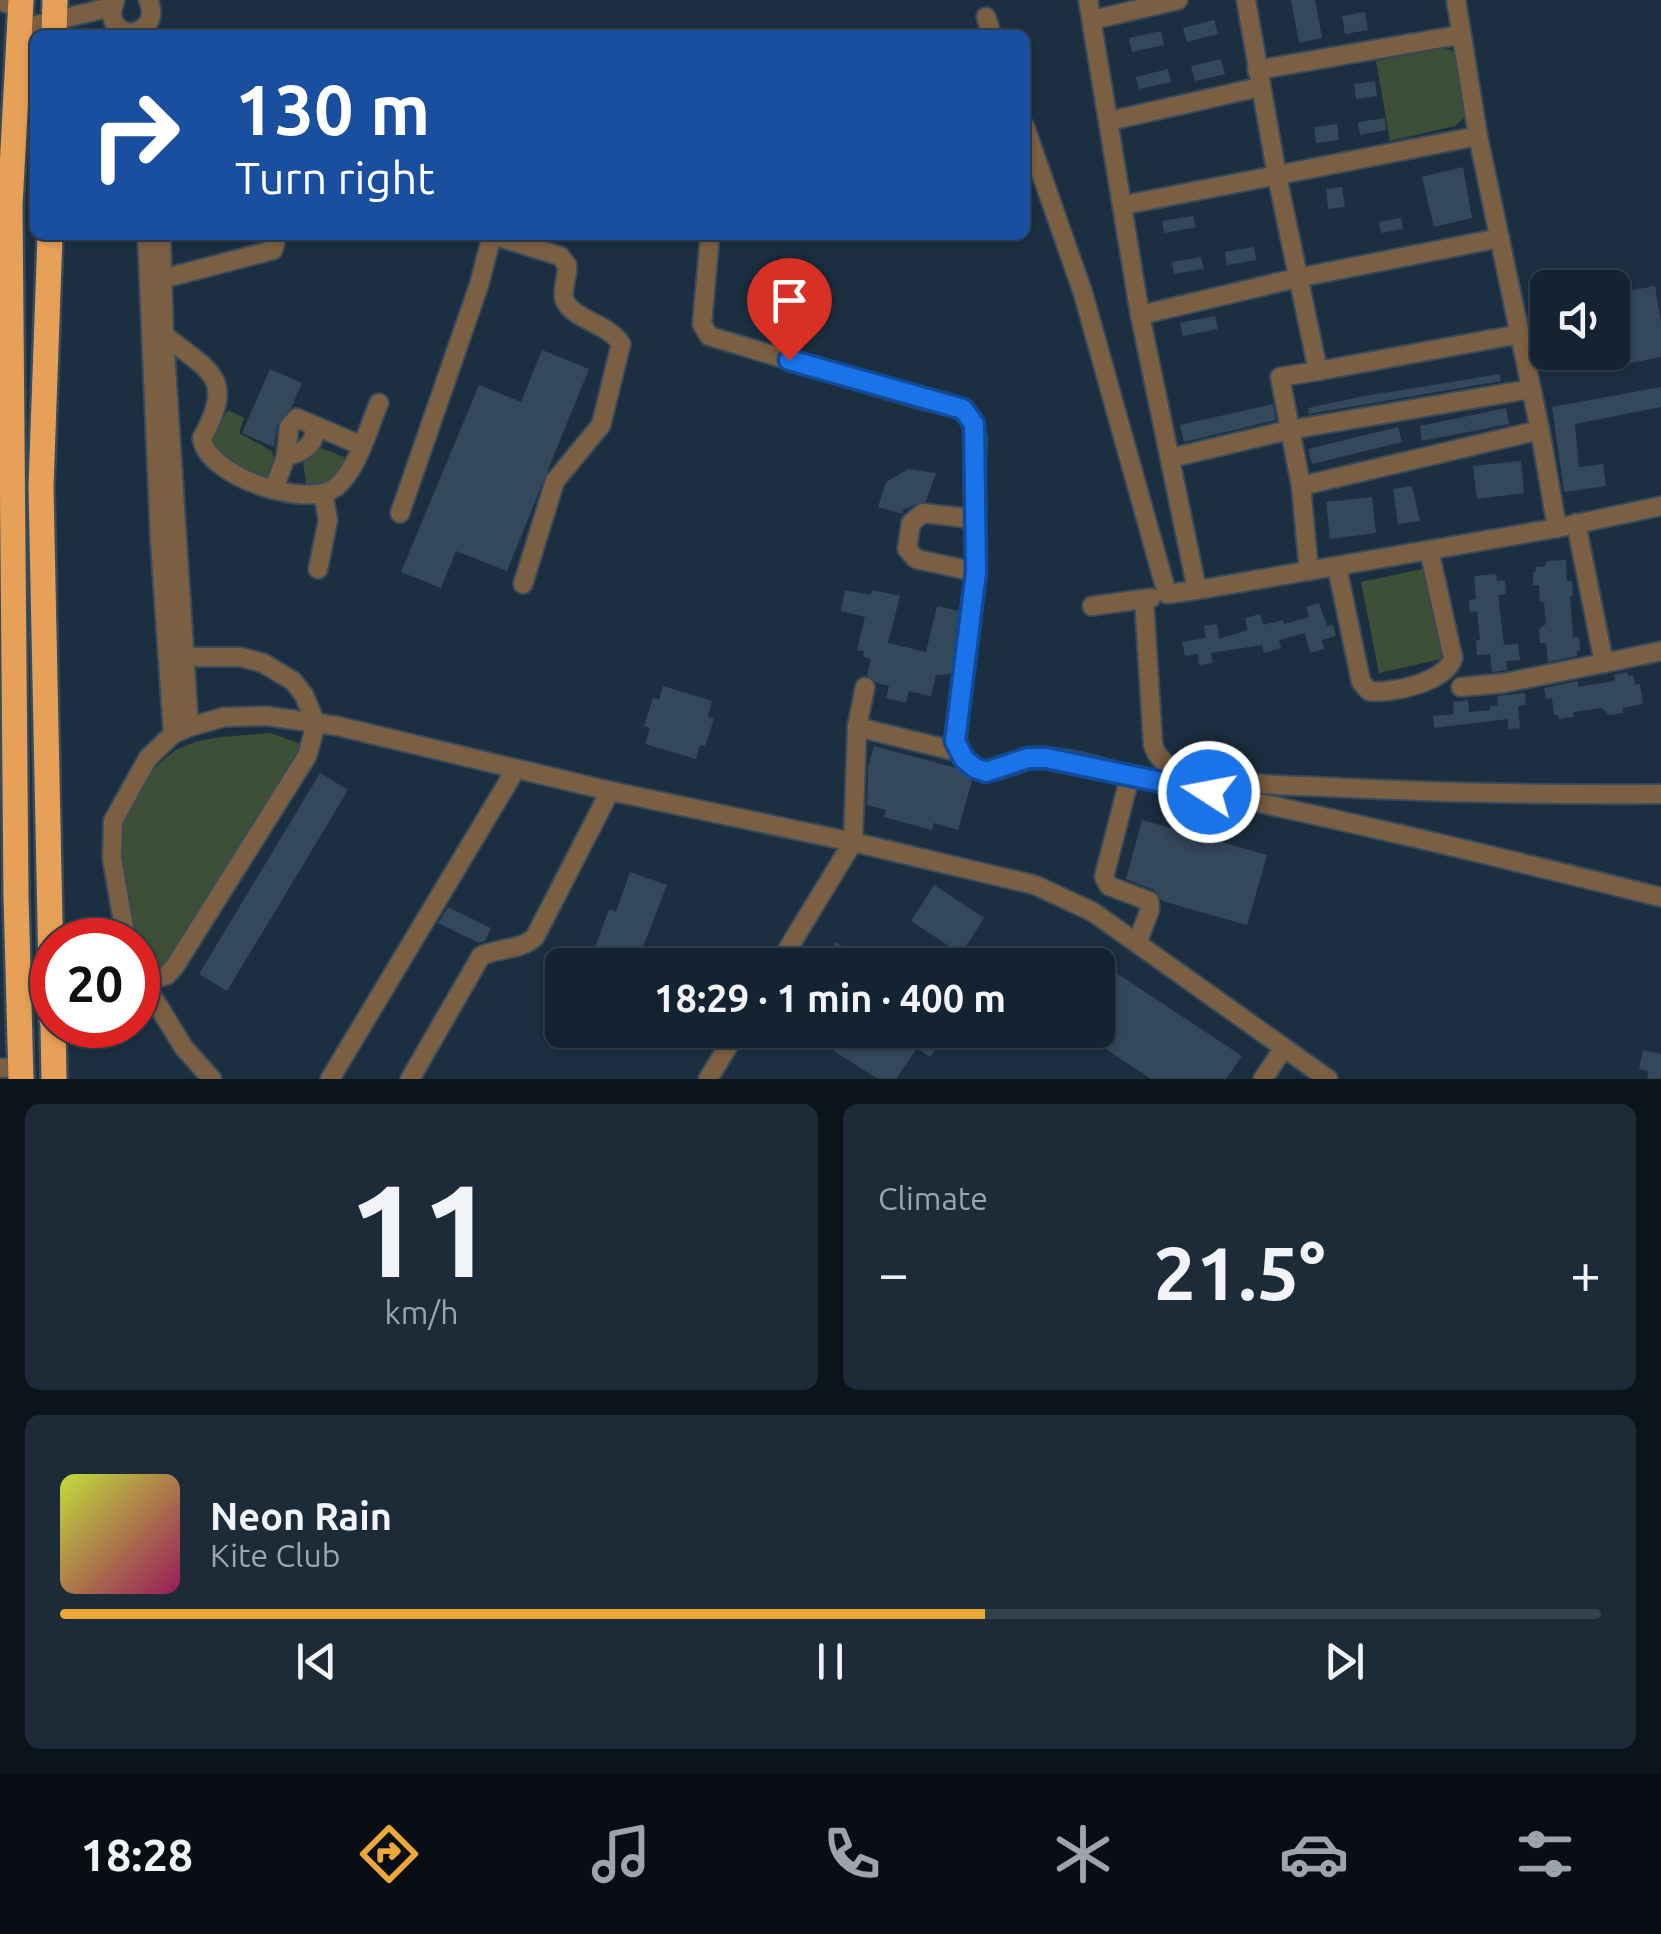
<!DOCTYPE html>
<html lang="en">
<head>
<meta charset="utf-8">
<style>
	body { margin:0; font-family:Ubuntu,sans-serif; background:#1d2b39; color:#f1f3f6; height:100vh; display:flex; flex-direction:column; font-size:38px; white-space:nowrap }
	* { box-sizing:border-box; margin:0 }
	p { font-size:32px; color:#9da4ab }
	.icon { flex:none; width:55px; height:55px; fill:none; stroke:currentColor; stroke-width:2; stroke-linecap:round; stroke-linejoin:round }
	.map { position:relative; height:1079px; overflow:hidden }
	.sheet { display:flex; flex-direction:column; gap:25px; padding:25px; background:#0b131b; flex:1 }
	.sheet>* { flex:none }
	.banner { position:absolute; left:30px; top:30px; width:1000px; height:210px; border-radius:15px; box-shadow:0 2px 8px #0004,0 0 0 2px #33404d; background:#1a4fa0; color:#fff; overflow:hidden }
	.buttons { position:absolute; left:1530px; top:270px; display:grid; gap:20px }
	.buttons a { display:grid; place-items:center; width:100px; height:100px; border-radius:15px; background:#142331; box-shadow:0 2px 8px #0004,0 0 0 2px #33404d; font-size:50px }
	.speed { position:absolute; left:30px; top:918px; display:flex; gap:20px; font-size:50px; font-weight:700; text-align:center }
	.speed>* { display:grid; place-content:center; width:130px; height:130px; border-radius:50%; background:#142331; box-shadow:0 2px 8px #0004,0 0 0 2px #33404d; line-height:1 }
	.speed .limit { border:15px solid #d22; background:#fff; color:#111 }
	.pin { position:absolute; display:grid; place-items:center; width:85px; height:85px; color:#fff; margin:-102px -42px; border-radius:50% 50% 50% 0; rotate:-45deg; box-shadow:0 0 10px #0007 }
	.pin .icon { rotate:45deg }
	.me { position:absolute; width:110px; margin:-55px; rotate:281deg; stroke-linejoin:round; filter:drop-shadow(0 0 8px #0008) }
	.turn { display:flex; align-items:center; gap:35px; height:210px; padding:0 40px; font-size:45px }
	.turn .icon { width:130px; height:130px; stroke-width:2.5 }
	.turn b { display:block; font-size:70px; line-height:85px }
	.big { font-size:75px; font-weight:600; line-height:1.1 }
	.sheet .tile { flex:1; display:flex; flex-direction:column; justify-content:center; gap:15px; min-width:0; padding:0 35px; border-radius:15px; background:#1d2b39 }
	.sheet .dial { align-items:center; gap:0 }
	.dial b { font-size:130px; line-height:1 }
	.song { display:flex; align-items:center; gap:30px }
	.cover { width:120px; height:120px; border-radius:15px; background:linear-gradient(135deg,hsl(70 70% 55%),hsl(330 70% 35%)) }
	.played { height:10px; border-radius:5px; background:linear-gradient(90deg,#eca93a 60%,#33404d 60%) }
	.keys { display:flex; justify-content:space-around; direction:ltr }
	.heat { display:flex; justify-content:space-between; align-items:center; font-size:55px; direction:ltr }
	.sheet .tiles { flex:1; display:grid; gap:25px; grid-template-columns:1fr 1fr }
	.tile:last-child { grid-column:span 2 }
	.trip { position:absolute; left:545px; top:948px; width:570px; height:100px; border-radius:15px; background:#142331; box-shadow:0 2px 8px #0004,0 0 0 2px #33404d; font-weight:600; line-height:100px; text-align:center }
	.dock { display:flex; height:160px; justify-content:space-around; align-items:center; background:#080e14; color:#9da4ab }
	.dock .icon { width:70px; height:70px }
	.dock .selected { color:#eca93a }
	.dock b { font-size:45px; color:#f1f3f6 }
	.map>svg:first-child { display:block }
	.green { fill:#3d4f36 }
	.building { fill:#34485c }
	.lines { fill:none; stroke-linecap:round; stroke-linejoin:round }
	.minor-casing { stroke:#384b5b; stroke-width:22 }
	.highway-casing { stroke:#384b5b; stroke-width:30 }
	.minor { stroke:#7b5f43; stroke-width:18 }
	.highway { stroke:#e7a057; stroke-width:25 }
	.route-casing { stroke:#114b97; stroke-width:25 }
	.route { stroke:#1a73e8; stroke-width:18 }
</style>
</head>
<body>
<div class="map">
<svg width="1661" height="1079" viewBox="0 0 1661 1079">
	<rect width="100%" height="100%" fill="#1b2f41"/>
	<g class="green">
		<polygon points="1445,48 1454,52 1465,117 1455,126 1390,141 1376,61"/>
		<polygon points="228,410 244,418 239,433 272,451 274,461 266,485 208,446"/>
		<polygon points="319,447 359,463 359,472 307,490 303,461"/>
		<polygon points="1427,568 1446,658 1379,673 1361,582"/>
		<path d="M271,733L306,746L163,974C131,945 132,927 125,886C117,838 115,801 156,767C163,761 171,752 180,748C206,735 242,736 271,733Z"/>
	</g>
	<g class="building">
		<polygon points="1291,0 1315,0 1322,38 1299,43"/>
		<polygon points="1365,12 1368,30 1345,34 1342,16"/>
		<polygon points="1214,20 1218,34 1187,42 1183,28"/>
		<polygon points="1161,31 1164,45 1132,52 1129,38"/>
		<polygon points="1221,59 1225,74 1195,81 1191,66"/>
		<polygon points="1168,69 1171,82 1139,89 1136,77"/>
		<polygon points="1375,81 1377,96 1356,99 1354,84"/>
		<polygon points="1385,118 1386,130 1360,135 1358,122"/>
		<polygon points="1337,124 1339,140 1316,143 1314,127"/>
		<polygon points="1463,167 1472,218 1434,227 1422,177"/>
		<polygon points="1342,187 1345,207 1328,209 1326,189"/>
		<polygon points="1193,216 1196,227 1164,233 1162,221"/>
		<polygon points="1401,218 1403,229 1381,233 1379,222"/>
		<polygon points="1254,247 1256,260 1227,265 1225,252"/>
		<polygon points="1201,257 1204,269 1174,274 1172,262"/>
		<polygon points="1655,286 1661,322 1661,357 1621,365 1612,319 1612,294"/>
		<polygon points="1215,316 1218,329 1183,336 1180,323"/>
		<polygon points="542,350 589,369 507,571 456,551 441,588 401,572 479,385 521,402"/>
		<polygon points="1569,352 1585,352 1587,363 1571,366"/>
		<polygon points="270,369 302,383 291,408 277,425 274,447 242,433"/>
		<polygon points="1500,374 1501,381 1309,414 1308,408 1359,397"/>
		<polygon points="1661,387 1661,407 1575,424 1579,467 1603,464 1606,486 1564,492 1552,407"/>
		<polygon points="1273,404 1276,420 1184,442 1180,425"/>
		<polygon points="1506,408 1509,424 1422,441 1420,426"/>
		<polygon points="1398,427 1402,442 1312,464 1308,449"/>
		<polygon points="1521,461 1524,493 1477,499 1473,466"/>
		<polygon points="908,469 936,473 926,501 904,509 902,514 878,507 886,482"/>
		<polygon points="1412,486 1420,521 1398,524 1393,489"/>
		<polygon points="1372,497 1376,533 1330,539 1326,502"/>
		<polygon points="1566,560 1567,581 1572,581 1573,595 1570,596 1573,637 1579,637 1580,651 1577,651 1577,656 1548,662 1546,643 1540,643 1539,629 1546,624 1544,602 1540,602 1539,585 1533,585 1533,572 1536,571 1536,567 1546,566 1546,561"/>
		<polygon points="1496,574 1497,581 1505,580 1506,594 1498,595 1504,645 1518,644 1520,660 1506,661 1507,670 1492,672 1490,654 1477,655 1476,640 1480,640 1477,611 1470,612 1469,600 1476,599 1474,576"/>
		<polygon points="845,590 871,595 872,590 900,596 888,643 926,652 937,606 959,611 951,674 936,675 931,696 909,691 906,703 886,698 889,686 877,683 867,675 871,659 863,657 864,651 857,650 865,617 841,611"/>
		<polygon points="1319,603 1327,626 1333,625 1336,636 1322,640 1324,649 1310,653 1305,633 1279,640 1281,648 1264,653 1262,645 1211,653 1213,663 1199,665 1198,654 1185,656 1182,642 1206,638 1204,626 1217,624 1219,639 1248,630 1245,618 1260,614 1263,625 1283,620 1284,624 1309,617 1306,607"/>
		<polygon points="1627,672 1628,676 1633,675 1635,685 1640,684 1643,704 1622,708 1623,713 1609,715 1602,708 1573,712 1574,717 1559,719 1558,715 1554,715 1552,698 1546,699 1544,688 1578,681 1578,687 1615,681 1614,675"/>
		<polygon points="663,686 712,701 708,717 714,719 705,746 700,745 696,759 645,744 650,728 644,726 653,698 659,700"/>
		<polygon points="1525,693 1526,705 1518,706 1520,728 1508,729 1508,719 1434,728 1433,716 1454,714 1453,702 1468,700 1469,712 1490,710 1490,706 1498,705 1497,696"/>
		<polygon points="874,746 956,768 972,781 958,830 934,823 932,830 884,817 886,810 867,805 868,767"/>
		<polygon points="320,773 348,790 227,991 199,974"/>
		<polygon points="1142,820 1267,855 1247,925 1162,901 1154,890 1126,879"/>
		<polygon points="630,872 667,885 637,962 595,947 609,909 616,912"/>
		<polygon points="934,885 984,918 961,954 911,921"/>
		<polygon points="448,907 491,928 485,941 479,943 438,923"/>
		<polygon points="836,942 872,965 821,965"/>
		<polygon points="1077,947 1242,1056 1226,1079 1151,1079 1077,1030 1098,1030 1098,965 1065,965"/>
		<polygon points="801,1030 949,1030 930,1057 917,1048 896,1079 878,1079"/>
		<polygon points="1643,1050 1661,1054 1661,1079 1647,1079 1649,1071 1639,1069"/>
	</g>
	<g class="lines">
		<g class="minor-casing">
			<g id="minor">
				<polyline points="1088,0 1140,315 1197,590 1557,528 1661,506"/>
				<polyline points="1246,0 1277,176 1318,371 1280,377 1301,486"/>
				<polyline points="1456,0 1478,136 1540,430 1557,528"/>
				<polyline points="0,1 20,8"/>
				<path d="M115,1C108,15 113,29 129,33C148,31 156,17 148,0"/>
				<polyline points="986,17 992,35"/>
				<polyline points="1092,20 1178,0"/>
				<polyline points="20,29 111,7"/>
				<polyline points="1257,70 1459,35"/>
				<polyline points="1109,121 1260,87"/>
				<polyline points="1025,127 1083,293 1167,594 1197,590"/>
				<polyline points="1124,205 1478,136"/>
				<polyline points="147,235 160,542 173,734"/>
				<polyline points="161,235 164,335 189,727"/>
				<path d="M492,235L560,256L567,265C568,276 562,288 564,298C569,319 609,323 621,344L601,425L555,481L523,584"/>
				<path d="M710,235L702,324L709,336L919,399L963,409L971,417L977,438L974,519L976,572L955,741C960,754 969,771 986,771C1005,772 1024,757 1044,757C1079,758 1114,773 1148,780C1321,814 1490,855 1661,897"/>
				<polyline points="162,279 273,250 277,235"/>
				<polyline points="1140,315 1297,278 1500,238"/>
				<path d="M164,335C210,372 236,377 202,438C206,476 307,510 336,487C358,469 368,428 379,403"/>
				<polyline points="1318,371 1520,334"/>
				<path d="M286,456C303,453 317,444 314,426"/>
				<polyline points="1171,458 1289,430 1531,389"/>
				<polyline points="274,489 286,456 289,427 297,418 360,445"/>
				<polyline points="400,513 479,285 492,235"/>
				<polyline points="974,519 923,513 911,523 907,549 916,559 976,572"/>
				<polyline points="1576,523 1604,663 1661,651"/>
				<path d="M1337,567L1361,682L1369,691C1392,694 1446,682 1453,658L1429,550"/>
				<polyline points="318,569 328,520 323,494"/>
				<polyline points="1309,571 1301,486 1540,430"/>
				<path d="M1144,599L1153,745C1158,761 1170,768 1186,773C1237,786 1294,785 1346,788C1452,793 1556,795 1661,794"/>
				<polyline points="1092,606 1151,598"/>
				<polyline points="1461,687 1504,683 1604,663"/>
				<polyline points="857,727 959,752"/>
				<polyline points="1130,776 1104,877 1109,886 1149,901 1150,909 1138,941"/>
				<polyline points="126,940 112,858 113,821 148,758 173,734 189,727 224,717 267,716 337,726 610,791"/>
				<polyline points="778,965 853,842 1035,885 1093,912 1328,1079"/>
				<polyline points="138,973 184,1048 212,1079"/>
				<polyline points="142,983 167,975 175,966 307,756 316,724 304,695 293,681 263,663 240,657 185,657"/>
				<polyline points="0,1068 21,1067"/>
				<polyline points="330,1079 516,769"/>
				<path d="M410,1079L481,956C500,947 520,951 535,937L610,791L853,842L857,727L865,687"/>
				<polyline points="708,1079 738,1030"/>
				<polyline points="1263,1079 1283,1049"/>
			</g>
		</g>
		<g class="highway-casing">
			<g id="highway">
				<polyline points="21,0 10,206 16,896 21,1079"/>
				<polyline points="54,35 55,0"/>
				<polyline points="50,235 41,487 52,1020"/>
				<polyline points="53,1025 54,1079"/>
			</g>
		</g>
		<use href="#minor" class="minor"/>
		<use href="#highway" class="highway"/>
	</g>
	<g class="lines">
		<g class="route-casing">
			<polyline id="route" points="789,360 963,409 974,424 976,572 955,741 964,759 975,768 986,772 1028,758 1046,758 1209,792"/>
		</g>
		<use href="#route" class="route"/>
	</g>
</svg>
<div class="buttons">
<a><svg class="icon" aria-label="sound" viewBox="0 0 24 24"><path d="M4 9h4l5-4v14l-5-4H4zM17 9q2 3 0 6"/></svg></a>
</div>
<div class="speed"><div class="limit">20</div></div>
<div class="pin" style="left:789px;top:360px;background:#d93025"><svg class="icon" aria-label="arrive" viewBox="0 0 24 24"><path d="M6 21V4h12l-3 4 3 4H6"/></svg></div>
<svg class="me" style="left:1209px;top:792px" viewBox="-20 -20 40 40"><circle r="17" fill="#1a73e8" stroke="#fff" stroke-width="3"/><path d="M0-11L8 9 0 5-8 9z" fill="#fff"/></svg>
<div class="trip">18:29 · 1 min · 400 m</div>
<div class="banner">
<div class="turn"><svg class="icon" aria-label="right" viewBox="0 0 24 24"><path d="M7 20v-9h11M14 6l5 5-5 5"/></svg><div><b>130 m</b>Turn right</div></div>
</div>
</div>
<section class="sheet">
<div class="tiles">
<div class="tile dial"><b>11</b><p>km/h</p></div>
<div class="tile"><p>Climate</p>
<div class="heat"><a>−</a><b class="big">21.5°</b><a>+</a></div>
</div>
<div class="tile">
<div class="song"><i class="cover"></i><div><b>Neon Rain</b><p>Kite Club</p></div></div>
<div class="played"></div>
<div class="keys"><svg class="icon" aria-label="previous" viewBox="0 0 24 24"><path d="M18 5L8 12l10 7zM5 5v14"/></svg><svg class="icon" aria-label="pause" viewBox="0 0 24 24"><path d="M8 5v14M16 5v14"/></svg><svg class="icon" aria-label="next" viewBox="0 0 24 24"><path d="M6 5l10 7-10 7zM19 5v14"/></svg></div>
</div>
</div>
</section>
<nav class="dock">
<b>18:28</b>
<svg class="icon selected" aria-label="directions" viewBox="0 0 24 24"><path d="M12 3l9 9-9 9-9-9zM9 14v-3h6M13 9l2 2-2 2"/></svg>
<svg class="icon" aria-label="music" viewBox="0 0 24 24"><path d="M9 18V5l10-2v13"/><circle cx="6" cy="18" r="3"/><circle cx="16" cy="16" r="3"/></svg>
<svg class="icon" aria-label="phone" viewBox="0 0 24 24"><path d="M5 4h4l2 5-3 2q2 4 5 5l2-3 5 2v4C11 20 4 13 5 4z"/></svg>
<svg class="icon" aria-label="climate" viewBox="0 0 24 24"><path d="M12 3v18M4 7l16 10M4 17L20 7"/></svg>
<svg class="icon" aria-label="car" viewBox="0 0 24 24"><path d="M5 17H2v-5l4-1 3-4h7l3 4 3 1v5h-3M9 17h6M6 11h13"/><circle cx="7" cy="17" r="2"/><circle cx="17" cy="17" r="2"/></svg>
<svg class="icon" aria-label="filters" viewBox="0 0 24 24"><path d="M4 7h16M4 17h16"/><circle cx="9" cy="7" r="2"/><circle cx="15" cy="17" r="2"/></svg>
</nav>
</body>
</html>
